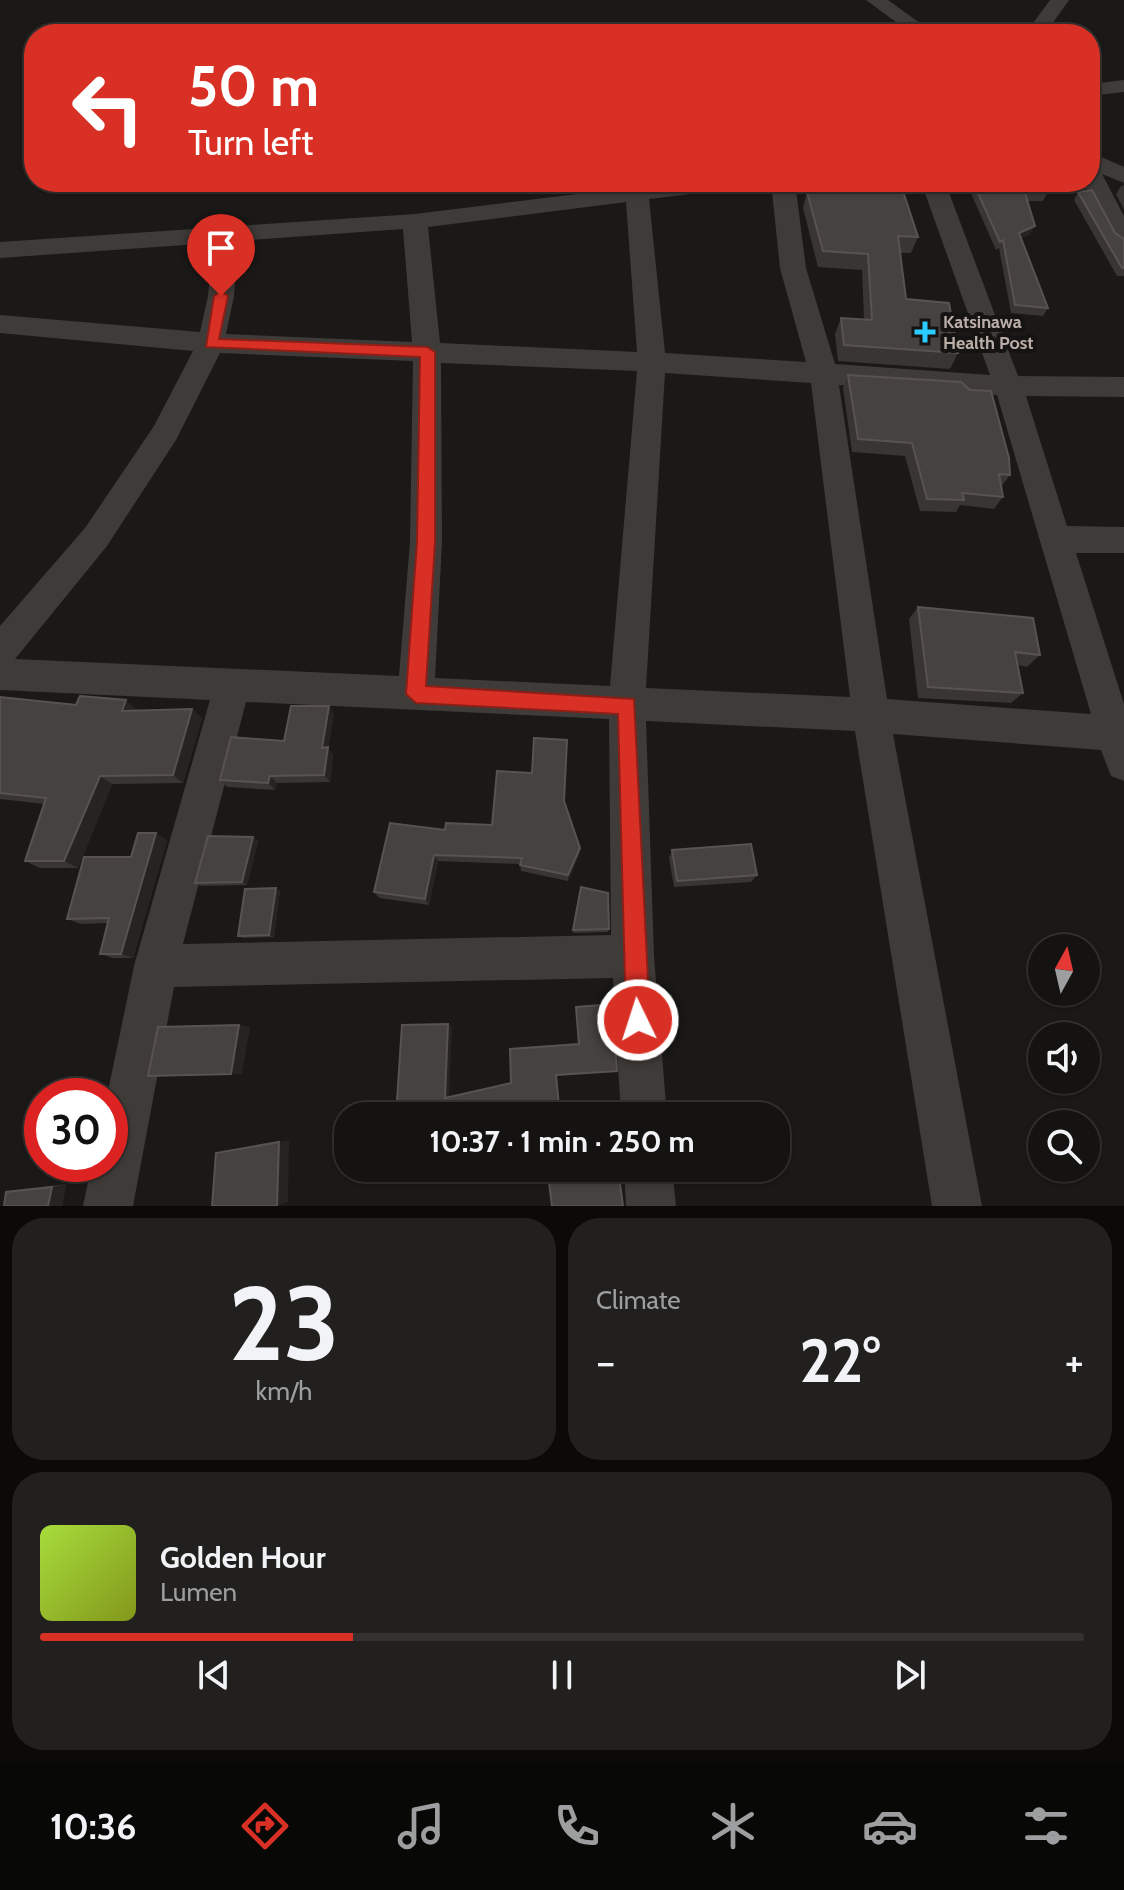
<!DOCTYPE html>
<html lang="en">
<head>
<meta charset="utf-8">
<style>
	body { margin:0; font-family:Cabin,sans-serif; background:#21201f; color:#f1f3f6; height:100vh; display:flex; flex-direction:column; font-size:30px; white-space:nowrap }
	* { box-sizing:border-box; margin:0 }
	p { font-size:26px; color:#9d9e9f }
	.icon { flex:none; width:44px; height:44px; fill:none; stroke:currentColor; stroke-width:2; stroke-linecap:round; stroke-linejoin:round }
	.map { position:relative; height:1206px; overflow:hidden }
	.panel { display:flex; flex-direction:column; gap:12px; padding:12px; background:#0b0a09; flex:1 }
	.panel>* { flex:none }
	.guide { position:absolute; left:24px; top:24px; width:1076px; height:168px; border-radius:32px; box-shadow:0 2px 6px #0004,0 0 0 2px #333231; background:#d93025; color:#fff; overflow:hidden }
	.needle { width:52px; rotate:8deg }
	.buttons { position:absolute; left:1028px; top:934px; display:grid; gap:16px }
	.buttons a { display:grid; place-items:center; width:72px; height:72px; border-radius:50%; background:#141311; box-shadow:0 2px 6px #0004,0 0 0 2px #333231; font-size:40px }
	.speed { position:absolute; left:24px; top:1078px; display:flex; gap:16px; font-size:40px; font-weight:700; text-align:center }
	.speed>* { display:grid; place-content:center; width:104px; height:104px; border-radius:50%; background:#141311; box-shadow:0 2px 6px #0004,0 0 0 2px #333231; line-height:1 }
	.speed .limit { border:12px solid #d22; background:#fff; color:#111 }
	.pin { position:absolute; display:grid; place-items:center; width:68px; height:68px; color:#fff; margin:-82px -34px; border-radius:50% 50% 50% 0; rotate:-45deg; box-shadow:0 0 8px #0007 }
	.pin .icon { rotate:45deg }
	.me { position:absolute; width:88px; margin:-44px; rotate:356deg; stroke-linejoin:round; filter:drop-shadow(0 0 6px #0008) }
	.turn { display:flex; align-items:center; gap:28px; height:168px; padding:0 32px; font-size:36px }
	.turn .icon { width:104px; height:104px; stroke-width:2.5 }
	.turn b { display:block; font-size:56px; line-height:68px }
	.big { font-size:60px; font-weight:800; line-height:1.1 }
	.panel .widget { flex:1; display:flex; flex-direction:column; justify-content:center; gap:12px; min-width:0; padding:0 28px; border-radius:32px; background:#21201f }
	.panel .dial { align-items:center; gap:0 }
	.dial b { font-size:104px; line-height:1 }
	.song { display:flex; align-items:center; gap:24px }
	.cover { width:96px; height:96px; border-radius:12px; background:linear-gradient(135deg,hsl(80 70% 55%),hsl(70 70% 35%)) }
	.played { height:8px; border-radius:4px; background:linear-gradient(90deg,#d93025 30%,#333231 30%) }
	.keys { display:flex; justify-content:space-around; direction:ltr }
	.heat { display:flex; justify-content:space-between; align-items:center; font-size:44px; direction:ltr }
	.panel .tiles { flex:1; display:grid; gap:12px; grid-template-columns:1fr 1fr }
	.widget:last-child { grid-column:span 2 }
	.trip { position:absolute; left:334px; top:1102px; width:456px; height:80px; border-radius:32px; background:#141311; box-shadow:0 2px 6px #0004,0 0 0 2px #333231; font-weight:800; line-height:80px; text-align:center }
	.tabs { display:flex; height:128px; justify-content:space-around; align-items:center; background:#080807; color:#9d9e9f }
	.tabs .icon { width:56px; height:56px }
	.tabs .selected { color:#d93025 }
	.tabs b { font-size:36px; color:#f1f3f6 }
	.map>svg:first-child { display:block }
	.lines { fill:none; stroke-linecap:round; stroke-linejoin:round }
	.minor { fill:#3f3b38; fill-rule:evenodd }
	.wall { fill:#383533 }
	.shaded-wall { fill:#262422 }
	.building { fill:#46423f; stroke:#585350; stroke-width:2 }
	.route { fill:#d93025; stroke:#8d1f18; stroke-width:2 }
	.poi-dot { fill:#2accff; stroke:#151412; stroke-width:3 }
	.labels { text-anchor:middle; stroke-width:8; stroke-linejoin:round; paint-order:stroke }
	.far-poi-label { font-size:18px; font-weight:bold; fill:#bbada8; stroke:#151412; text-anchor:start }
</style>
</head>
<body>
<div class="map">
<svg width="1124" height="1206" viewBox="0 0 1124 1206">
	<rect width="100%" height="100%" fill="#1a1917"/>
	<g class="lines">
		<g class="minor">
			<polygon points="866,0 888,0 935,34 912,34"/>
			<polygon points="1050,0 1069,0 1045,34 1025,34"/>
			<polygon points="1124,80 1124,92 1090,96 1090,84"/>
			<polygon points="1090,152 1124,167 1124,183 1102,174 1124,216 1124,248 1112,240 1083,182 1090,182"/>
			<path d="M674,182H744L732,189L649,199L665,353L806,362L780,268L771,182H795L806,268L835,364L990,375L921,182H945L1018,376L1124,377V397L1026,396L1067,526L1124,527V553H1076L1124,704V781L1111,776L1101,750L893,734L982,1206H932L855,731L646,721L654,956L667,1116H621L613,978L174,987L133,1206H83L92,1164H110V1096H107L134,966L210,700L0,690V626L85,528L154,426L193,351L0,333V315L200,332L208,296L213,243L0,258V242L415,214ZM626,202L637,352L440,343L428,227ZM403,229L412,342L226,334L234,296L238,241ZM220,353L413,361L410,542L399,676L15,659L107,546L176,440ZM441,363L637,371L610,686L435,678L442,542ZM665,373L811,383L850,697L646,688ZM839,385L997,395L1091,714L887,699ZM246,702L609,719L611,935L183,944Z"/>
			<polygon points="624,1168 672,1168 676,1206 626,1206"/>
		</g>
	</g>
	<g class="wall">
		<polygon points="966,182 1038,182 1047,193 1043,201 1027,201 1030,234 1021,238 1048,308 1043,316 1011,313 999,248 996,250"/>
		<polygon points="1124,185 1124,210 1116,194 1121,186"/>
		<polygon points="807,192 918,237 911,253 900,253 906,299 958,353 950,369 838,361 835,334 841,318 864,320 862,270 818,267 803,208"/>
		<polygon points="1078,192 1115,233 1124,239 1124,276 1117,276 1074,200"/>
		<polygon points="848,375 1010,475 1001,487 1003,497 994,509 960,505 956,512 920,511 905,456 852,452 843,388"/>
		<polygon points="918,607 1040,655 1027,667 1018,665 1023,693 1011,703 918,698 909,619"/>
		<polygon points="0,697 137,710 202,718 183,783 112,784 78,868 40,868 25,861 44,804 0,799"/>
		<polygon points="334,714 328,748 333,755 330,782 277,783 275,790 227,787 220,780 284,741"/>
		<polygon points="564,802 580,848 579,855 568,881 521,871 520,864 438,861 429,905 379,898 374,892 445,830 492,825"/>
		<polygon points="253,837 258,841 247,885 201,886 195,883"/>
		<polygon points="167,840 133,958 113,958 100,954 108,923 81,924 67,919 131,857"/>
		<polygon points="672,850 757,875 751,882 674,887 669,858"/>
		<polygon points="581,887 609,929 608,932 573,933"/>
		<polygon points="280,891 274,937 243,938 238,936"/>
		<polygon points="574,1168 618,1168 548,1175 549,1172"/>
		<polygon points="66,1184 62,1206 4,1206 6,1192"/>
	</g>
	<g class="shaded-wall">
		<polygon points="1035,226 1030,234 1015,241 1019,233"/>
		<polygon points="126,700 137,710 133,720 122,711"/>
		<polygon points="329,706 334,714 328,748 333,755 330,782 324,775 322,748"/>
		<polygon points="192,709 202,718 183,783 173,775"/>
		<polygon points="100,776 112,784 78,868 64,861"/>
		<polygon points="270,776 277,783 275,790 268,783"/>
		<polygon points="156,833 167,840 133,958 121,954"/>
		<polygon points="253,837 258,841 247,885 242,882"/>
		<polygon points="580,848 579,855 568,881 568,875"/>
		<polygon points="434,855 438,861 429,905 425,899"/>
		<polygon points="276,888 280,891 274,937 269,935"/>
		<polygon points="448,1024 452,1026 449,1097 445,1098"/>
		<polygon points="239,1025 250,1027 242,1074 231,1074"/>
		<polygon points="289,1140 288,1202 277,1206 279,1142"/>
		<polygon points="66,1184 62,1206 48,1206 52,1187"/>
	</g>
	<g class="building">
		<polygon points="973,182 1038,182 1047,193 1025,193 1035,226 1019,233 1048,308 1015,305 1003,240 1000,242"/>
		<polygon points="1092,190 1115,233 1124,239 1124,268 1122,268 1078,192"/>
		<polygon points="903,191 918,237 898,236 906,299 949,303 958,353 844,345 841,318 872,320 868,254 823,251 807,192"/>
		<polygon points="848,375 961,382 970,390 991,391 1009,458 1010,475 999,474 1003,497 962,493 964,500 927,499 912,443 858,439"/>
		<polygon points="918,607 1033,618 1040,655 1015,652 1023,693 928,687"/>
		<polygon points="80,696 126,700 122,711 192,709 173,775 100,776 64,861 25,861 46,798 0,793 0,697 76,705"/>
		<polygon points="291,706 329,706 322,748 328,747 324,775 270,776 268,783 220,780 231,737 284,741"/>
		<polygon points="534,738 567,740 564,801 580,848 568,875 520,865 522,858 434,855 425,899 374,892 390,823 445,830 446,823 492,825 497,771 532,773"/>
		<polygon points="138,833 156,833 121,954 100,954 109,918 67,919 84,857 131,857"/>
		<polygon points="208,836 253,837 242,882 195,883"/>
		<polygon points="751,844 757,875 677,881 672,850"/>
		<polygon points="581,887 608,893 609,929 573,930"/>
		<polygon points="276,888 269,935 238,936 245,889"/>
		<polygon points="613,1004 617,1071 556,1075 560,1116 396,1116 402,1025 448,1024 445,1098 511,1083 510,1049 579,1044 576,1007"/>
		<polygon points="239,1025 231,1074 148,1076 158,1027"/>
		<polygon points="279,1142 277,1206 212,1206 216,1153"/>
		<polygon points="592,1168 618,1168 623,1206 552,1206 548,1175"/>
		<polygon points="52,1187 48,1206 4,1206 6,1192"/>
	</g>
	<polygon class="route" points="221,291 228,296 219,339 427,347 435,352 435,542 426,686 634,699 650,1020 646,1029 638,1032 629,1029 626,1020 618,714 416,703 406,694 417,542 420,357 206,347 214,296"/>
	<path class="poi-dot" d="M921 320h8v8h8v8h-8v8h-8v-8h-8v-8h8z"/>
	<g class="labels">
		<g class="far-poi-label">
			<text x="943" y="328">Katsinawa<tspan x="943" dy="21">Health Post</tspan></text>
		</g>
	</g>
</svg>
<div class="buttons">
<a><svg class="needle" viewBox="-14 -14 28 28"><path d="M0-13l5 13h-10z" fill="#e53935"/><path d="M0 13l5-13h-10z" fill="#9d9e9f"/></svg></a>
<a><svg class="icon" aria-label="sound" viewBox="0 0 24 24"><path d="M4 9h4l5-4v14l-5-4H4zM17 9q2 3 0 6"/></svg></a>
<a><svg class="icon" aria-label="search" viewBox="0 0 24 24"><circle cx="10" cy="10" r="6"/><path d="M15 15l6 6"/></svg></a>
</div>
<div class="speed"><div class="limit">30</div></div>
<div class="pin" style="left:221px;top:296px;background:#d93025"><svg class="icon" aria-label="arrive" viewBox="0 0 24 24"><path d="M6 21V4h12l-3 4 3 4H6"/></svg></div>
<svg class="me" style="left:638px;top:1020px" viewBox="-20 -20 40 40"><circle r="17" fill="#d93025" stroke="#fff" stroke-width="3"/><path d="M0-11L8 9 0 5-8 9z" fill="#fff"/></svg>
<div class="trip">10:37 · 1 min · 250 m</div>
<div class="guide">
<div class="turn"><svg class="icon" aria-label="left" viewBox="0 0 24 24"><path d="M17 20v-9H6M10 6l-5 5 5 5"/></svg><div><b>50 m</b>Turn left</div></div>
</div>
</div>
<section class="panel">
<div class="tiles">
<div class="widget dial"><b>23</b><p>km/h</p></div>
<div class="widget"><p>Climate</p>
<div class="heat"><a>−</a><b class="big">22°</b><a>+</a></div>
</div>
<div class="widget">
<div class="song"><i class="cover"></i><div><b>Golden Hour</b><p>Lumen</p></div></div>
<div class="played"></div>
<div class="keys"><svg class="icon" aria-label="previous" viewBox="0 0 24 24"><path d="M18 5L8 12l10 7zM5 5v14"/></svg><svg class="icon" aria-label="pause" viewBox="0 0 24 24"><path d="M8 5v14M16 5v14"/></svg><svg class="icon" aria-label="next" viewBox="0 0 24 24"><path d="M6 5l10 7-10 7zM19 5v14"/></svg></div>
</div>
</div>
</section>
<nav class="tabs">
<b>10:36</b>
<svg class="icon selected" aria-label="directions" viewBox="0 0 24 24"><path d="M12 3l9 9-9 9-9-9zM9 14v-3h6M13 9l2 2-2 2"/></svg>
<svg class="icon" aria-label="music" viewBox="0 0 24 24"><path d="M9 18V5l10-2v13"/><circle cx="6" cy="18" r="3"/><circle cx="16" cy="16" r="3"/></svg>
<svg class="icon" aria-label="phone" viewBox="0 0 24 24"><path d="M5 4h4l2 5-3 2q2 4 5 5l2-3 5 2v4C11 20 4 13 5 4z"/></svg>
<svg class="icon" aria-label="climate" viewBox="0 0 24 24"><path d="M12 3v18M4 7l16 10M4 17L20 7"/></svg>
<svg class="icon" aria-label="car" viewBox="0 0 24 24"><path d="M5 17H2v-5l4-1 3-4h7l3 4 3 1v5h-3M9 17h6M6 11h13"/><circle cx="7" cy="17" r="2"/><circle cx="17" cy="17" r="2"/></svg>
<svg class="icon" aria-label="filters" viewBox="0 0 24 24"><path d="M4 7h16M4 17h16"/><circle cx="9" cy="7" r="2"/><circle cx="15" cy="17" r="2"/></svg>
</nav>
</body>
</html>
